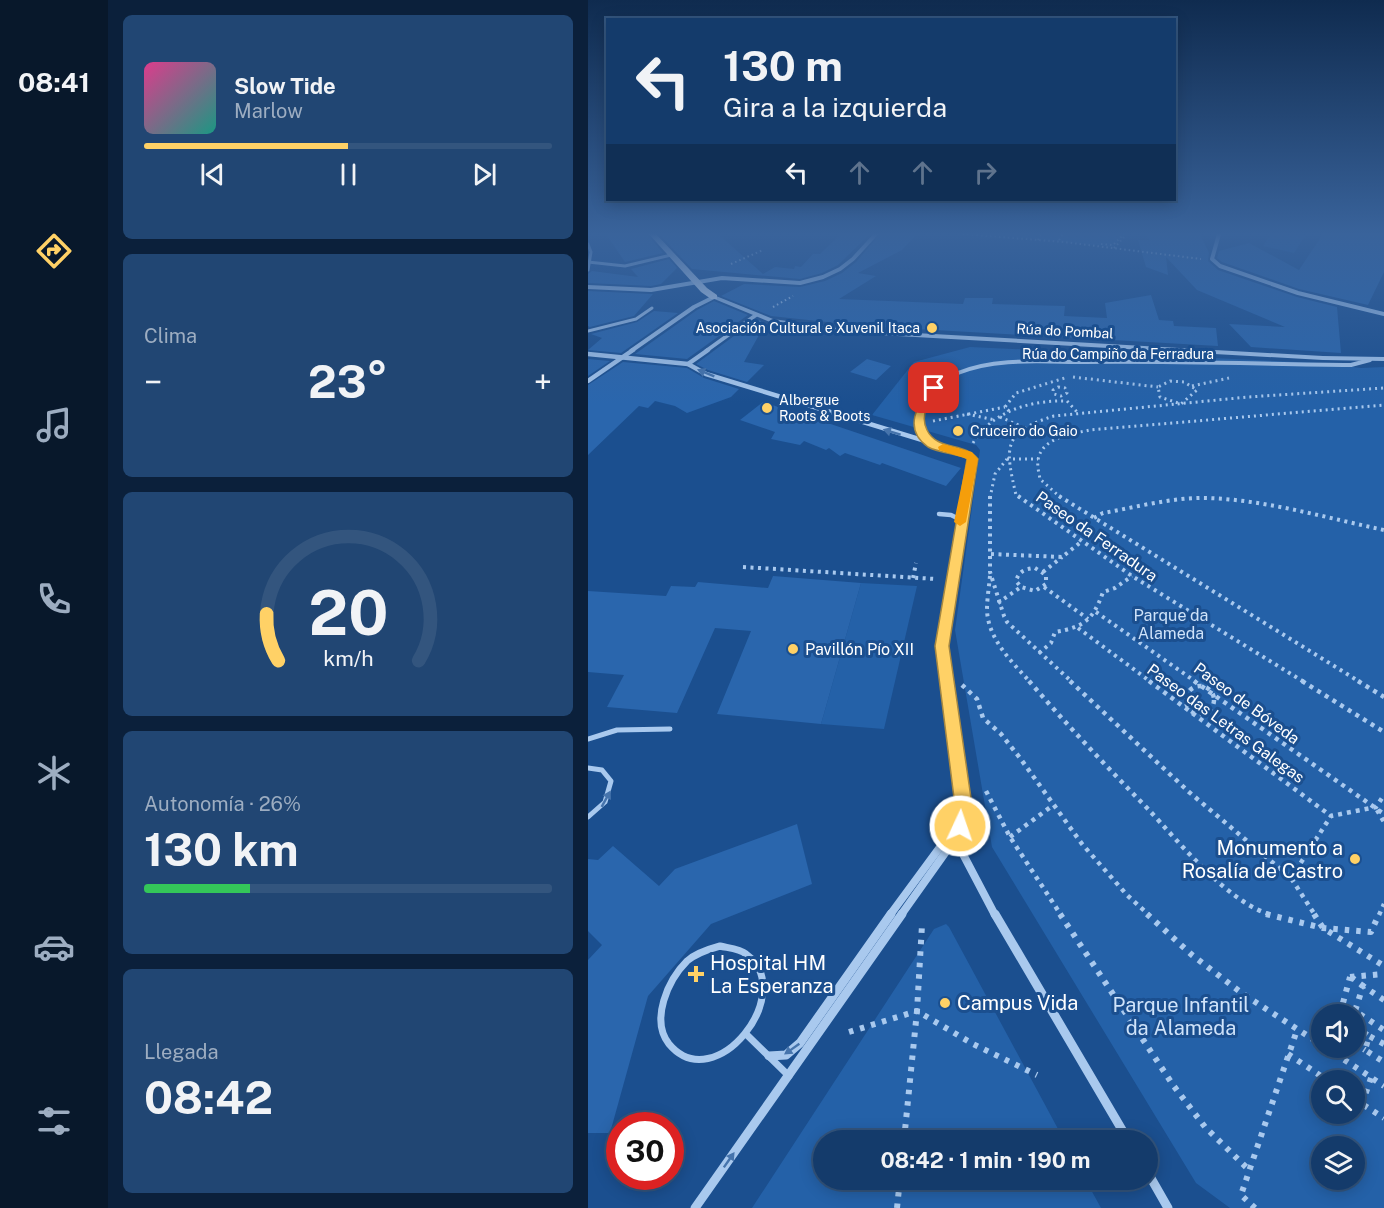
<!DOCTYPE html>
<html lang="es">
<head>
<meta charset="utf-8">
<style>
	body { margin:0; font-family:"Public Sans",sans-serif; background:#214673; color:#f1f3f6; height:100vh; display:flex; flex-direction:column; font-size:22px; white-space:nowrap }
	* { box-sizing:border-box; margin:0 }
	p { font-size:20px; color:#9dadc1 }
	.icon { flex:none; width:33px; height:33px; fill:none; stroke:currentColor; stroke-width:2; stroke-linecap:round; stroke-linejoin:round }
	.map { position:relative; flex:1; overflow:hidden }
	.details { display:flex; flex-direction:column; gap:15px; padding:15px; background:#0b203b; width:480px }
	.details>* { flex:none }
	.guide { position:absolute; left:18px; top:18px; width:570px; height:183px; border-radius:0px; box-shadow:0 3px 15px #0003,0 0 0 2px #33557e; background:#143b6b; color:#f1f3f6; overflow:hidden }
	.controls { position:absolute; left:723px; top:1004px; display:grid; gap:12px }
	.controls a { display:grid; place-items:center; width:54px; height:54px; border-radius:50%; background:#143b6b; box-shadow:0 3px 15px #0003,0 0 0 2px #33557e; font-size:30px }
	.speed { position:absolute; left:18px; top:1112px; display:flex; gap:12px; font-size:30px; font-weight:700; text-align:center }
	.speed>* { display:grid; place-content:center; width:78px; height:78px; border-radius:50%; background:#143b6b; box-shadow:0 3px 15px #0003,0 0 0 2px #33557e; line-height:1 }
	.speed .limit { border:9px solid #d22; background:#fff; color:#111 }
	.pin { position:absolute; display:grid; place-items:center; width:51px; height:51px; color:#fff; margin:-26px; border-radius:12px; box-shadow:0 3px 9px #0006 }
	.me { position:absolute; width:66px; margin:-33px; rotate:3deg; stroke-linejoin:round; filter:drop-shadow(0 0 4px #0008) }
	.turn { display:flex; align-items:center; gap:21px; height:126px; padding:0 18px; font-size:27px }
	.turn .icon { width:78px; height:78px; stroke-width:2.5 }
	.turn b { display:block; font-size:42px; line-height:51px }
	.lanes { display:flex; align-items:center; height:57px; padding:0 18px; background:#0003; justify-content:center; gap:30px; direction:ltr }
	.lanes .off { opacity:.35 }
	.big { font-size:45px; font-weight:700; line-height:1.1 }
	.details .card { flex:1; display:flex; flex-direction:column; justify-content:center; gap:9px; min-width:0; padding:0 21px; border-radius:9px; background:#214673 }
	.details .dial { align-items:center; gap:0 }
	.dial svg { height:156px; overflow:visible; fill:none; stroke:#33557e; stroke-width:7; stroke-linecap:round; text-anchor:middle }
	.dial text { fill:#f1f3f6; stroke:none }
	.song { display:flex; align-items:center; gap:18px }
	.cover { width:72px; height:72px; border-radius:9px; background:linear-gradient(135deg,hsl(330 70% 55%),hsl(170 70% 35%)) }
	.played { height:6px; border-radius:3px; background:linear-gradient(90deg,#ffd166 50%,#33557e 50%) }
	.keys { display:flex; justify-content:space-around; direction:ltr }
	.heat { display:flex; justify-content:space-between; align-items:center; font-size:33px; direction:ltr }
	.charge { height:9px; border-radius:4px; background:linear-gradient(90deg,#34c759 26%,#33557e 0) }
	.trip { position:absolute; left:225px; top:1130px; width:345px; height:60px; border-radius:30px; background:#143b6b; box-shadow:0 3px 15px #0003,0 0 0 2px #33557e; font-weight:700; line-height:60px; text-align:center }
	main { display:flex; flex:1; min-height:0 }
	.dock { display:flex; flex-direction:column; width:108px; justify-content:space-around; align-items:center; background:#08182b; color:#9dadc1 }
	.dock .icon { width:42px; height:42px }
	.dock .on { color:#ffd166 }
	.dock b { font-size:27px; color:#f1f3f6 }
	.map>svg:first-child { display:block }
	.green { fill:#2461a8; fill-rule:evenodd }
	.building { fill:#2a66ad }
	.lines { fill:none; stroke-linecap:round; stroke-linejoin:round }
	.path-far4 { stroke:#a9c9ee; stroke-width:2; stroke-dasharray:1.5 3; stroke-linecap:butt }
	.path-far3 { stroke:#a9c9ee; stroke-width:3; stroke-dasharray:2 4; stroke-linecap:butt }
	.path-far2 { stroke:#a9c9ee; stroke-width:4; stroke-dasharray:3 4.5; stroke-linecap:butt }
	.path-far1 { stroke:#a9c9ee; stroke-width:4.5; stroke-dasharray:4 5; stroke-linecap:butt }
	.path { stroke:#a9c9ee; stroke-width:6; stroke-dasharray:4.5 7; stroke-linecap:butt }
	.service-far4 { stroke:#a9c9ee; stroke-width:3 }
	.service-far3 { stroke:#a9c9ee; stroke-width:4 }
	.service-far2 { stroke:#a9c9ee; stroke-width:4.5 }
	.service-far1 { stroke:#a9c9ee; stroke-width:5 }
	.service { stroke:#a9c9ee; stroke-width:7 }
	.pedestrian { stroke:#a9c9ee; stroke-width:3 }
	.minor-far4 { stroke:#a9c9ee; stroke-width:4 }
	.minor-far3 { stroke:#a9c9ee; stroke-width:4.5 }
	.minor-far2 { stroke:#a9c9ee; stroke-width:6 }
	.minor-far1 { stroke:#a9c9ee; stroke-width:8 }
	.minor { stroke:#a9c9ee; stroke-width:9 }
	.tertiary { fill:#a9c9ee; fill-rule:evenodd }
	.secondary { fill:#d6e6fa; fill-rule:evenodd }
	.oneway { fill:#4674ac }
	.route { fill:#ffd166; stroke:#a68842; stroke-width:1.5 }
	.slow { fill:#f59e0b }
	.poi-dot { fill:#ffd166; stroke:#1b4f8f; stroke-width:2 }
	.labels { text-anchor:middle; stroke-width:6; stroke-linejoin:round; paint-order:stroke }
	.far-poi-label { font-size:14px; fill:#fff; stroke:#1b4f8f; text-anchor:start }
	.far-street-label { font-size:14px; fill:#fff; stroke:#1b4f8f }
	.street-label { font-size:16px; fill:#fff; stroke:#1b4f8f }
	.park-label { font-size:16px; fill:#cfe3fa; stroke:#1b4f8f }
	.poi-label { font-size:16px; fill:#fff; stroke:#1b4f8f; text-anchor:start }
	.near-poi-label { font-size:20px; fill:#fff; stroke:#1b4f8f; text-anchor:start }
	.near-park-label { font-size:20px; fill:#cfe3fa; stroke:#1b4f8f }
</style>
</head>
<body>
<main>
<nav class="dock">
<b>08:41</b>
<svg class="icon on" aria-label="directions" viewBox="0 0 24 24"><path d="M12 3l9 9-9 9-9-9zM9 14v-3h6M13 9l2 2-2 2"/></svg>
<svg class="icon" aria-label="music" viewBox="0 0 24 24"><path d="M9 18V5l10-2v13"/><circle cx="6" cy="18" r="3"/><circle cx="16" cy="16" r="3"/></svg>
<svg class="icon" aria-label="phone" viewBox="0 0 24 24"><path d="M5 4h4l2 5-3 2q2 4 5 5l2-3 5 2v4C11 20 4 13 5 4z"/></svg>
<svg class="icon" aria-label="climate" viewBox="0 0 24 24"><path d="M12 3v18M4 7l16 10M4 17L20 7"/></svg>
<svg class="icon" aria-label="car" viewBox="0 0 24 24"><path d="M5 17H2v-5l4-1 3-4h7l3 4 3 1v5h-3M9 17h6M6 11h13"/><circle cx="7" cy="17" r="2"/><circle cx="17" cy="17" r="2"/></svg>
<svg class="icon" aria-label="filters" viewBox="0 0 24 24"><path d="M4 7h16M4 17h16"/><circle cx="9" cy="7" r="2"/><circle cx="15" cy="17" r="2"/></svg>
</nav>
<section class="details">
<div class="card">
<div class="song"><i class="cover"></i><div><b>Slow Tide</b><p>Marlow</p></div></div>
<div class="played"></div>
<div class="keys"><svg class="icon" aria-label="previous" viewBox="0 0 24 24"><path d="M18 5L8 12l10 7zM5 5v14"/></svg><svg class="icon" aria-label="pause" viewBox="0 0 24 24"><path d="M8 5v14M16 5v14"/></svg><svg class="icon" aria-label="next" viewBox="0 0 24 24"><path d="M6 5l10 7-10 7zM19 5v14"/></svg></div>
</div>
<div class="card"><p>Clima</p>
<div class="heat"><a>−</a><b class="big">23°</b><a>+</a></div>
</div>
<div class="card dial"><svg viewBox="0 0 100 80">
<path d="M14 69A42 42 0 1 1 86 69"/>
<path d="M14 69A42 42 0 0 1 8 45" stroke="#ffd166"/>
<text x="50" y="56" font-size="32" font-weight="700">20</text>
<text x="50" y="72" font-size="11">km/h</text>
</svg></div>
<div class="card"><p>Autonomía · 26%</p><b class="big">130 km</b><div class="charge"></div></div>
<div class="card"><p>Llegada</p><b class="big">08:42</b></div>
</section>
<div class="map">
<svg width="796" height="1208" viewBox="0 0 796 1208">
	<rect width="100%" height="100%" fill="#1b4f8f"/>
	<g class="green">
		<polygon points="399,234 537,234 525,247"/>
		<polygon points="683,234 717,236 706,253 675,246"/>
		<path d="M382,347L732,363L773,368L796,367V1208H642L608,1183L404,847L367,630L392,450L388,445L284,415L326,362ZM734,1014H766V1047H734ZM734,1080H766V1113H734ZM734,1146H766V1179H734Z"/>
		<polygon points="273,583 329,586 296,729 233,724"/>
		<polygon points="358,924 361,927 476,1140 236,1140 236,1179 497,1179 513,1208 164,1208 346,929"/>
	</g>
	<g class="building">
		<polygon points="18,234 59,234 75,253 37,262"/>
		<polygon points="71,234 130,234 175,274 187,267 206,269 207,266 213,267 225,254 232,254 253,234 282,234 250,265 234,273 212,279 104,269"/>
		<polygon points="292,234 329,234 314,250 270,273 288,276 251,299 375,304 377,298 405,298 404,304 477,306 476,316 519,318 517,303 563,295 571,320 585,321 586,326 628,328 630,346 276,326 183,316 133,296 156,284 212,287 237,281 254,273 268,262"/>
		<polygon points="557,234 612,234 621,253 620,261 630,270 709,297 749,307 753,353 663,347 641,324 697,327 609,290 578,257 580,275 558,267 550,240 562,240"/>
		<polygon points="735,234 796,234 796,272 780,305 711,289 634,262 629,258 631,251 661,243 711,270"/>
		<polygon points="81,259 89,268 73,284 63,286 0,283 0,274 4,271 50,277 43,269"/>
		<polygon points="0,291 63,294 65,294 46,316 2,327 0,326"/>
		<polygon points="126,301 160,315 99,359 47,354 109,310"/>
		<polygon points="66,311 90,313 33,353 0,350 14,338 3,334 49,322"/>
		<polygon points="169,319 173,321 173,325 176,326 156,362 176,365 159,382 120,370 108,364"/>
		<polygon points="0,359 22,361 0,376"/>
		<polygon points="279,359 303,366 288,380 262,372"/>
		<polygon points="35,362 99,368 116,378 151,389 143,397 99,413 87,406 67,401 60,408 51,406 0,455 0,385"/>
		<polygon points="175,402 222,417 373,468 358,486 294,463 292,465 257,453 252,456 241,448 238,450 216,441 212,445 183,439 187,432 152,420"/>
		<polygon points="185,576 273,583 233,724 129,714 163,631 127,628 89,713 19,707 36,675 0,672 0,591 78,596 83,586 107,587 110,582 180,588"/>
		<polygon points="209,824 224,884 123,924 60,996 22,1133 0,1133 0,960 14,945 0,931 0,859 10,860 25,846 71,886 87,869"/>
	</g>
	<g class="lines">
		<g class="path-far4">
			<polyline points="375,234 476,242 613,259"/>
			<polyline points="450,240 453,234"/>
			<polyline points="471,240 475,234"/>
			<polyline points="513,244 525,245 536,234"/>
			<polyline points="526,248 539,234"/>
			<polyline points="143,264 175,250"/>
			<polyline points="185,307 205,296"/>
		</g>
		<g class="path-far3">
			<polyline points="485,377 570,387"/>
			<polyline points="325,381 334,384"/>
			<polygon points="582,381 596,382 609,390 593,404 572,397 570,387"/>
			<polyline points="604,386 641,378"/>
			<polygon points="470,387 477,388 479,393 473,396 466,394 465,390"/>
			<polyline points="421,411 417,407 428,393 480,377"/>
			<polyline points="379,414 407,420"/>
			<polyline points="412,417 435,427"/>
			<polyline points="345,421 417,407"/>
			<path d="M385,443C404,411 443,400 479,401L490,413"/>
			<polyline points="419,459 450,459"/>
			<polyline points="402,498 407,474 419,459"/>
			<path d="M432,498L428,495C417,447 414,432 466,416L660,397L796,388"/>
			<path d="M473,498L452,479C451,473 449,466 450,460C454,437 484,434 502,430L796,405"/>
		</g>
		<g class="path-far2">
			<polyline points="402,496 402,572 416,616 419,622 484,682"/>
			<polyline points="430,496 544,576 716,682"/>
			<polyline points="471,496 772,682"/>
			<path d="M506,518L515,513C549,507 585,497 620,498C678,500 739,518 796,530"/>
			<polyline points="403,554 474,557 493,542"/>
			<polyline points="155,567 348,579"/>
			<path d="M447,568L458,575V584L447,591L433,587L428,581C431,571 437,569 447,568Z"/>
			<polyline points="455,572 474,557"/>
			<path d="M402,576C401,587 399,599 399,610C400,639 424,662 442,682"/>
			<polyline points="325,578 328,563"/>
			<polyline points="456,587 500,619"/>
			<polyline points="410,603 433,587"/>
			<polyline points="508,612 608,682"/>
			<polyline points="490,628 563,682"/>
			<path d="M451,653L463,643L467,632C496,627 505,620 515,592L527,588L544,576"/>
		</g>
		<g class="path-far1">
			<path d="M441,681C479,725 519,767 560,809C591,842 641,904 684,915"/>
			<polyline points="482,681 601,792 703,878 727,915"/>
			<polyline points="561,681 743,816"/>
			<polyline points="606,681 796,814"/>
			<polyline points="714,681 796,732"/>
			<polyline points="770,681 796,697"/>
			<polyline points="374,685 389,699 395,718 413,734 432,758 494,844 539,895 561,915"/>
			<circle cx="612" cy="700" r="14"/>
			<polyline points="398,791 422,837 473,915"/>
			<polyline points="789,810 796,822"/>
			<polyline points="422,837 464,806"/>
			<polyline points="703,878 743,816 788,807 796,795"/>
			<polyline points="791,915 796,904"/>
		</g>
		<g class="path">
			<polyline points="472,914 585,1085 617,1127 661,1170"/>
			<polyline points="559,914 604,955 655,994 734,1045"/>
			<polyline points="678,914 735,928 783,932 791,914"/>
			<polyline points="726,914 735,928 796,966"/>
			<polyline points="762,977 796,974"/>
			<polyline points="763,977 775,986"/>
			<polyline points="796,1000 775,986 767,1011 796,1030"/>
			<polyline points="752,1014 762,977"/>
			<polyline points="766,1026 781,1036"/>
			<polyline points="261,1032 329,1011 334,925"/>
			<polyline points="766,1043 777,1050"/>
			<polyline points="796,1044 781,1036 777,1050 796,1062"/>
			<polyline points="737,1047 796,1086"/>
			<polyline points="700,1054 739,1080"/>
			<polyline points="766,1099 796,1118"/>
			<polyline points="774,1104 783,1078"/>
			<polyline points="316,1140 329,1011 385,1044 449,1075"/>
			<polyline points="309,1208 312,1179"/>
			<polyline points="667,1208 653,1195 709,1030"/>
		</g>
		<g class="service-far4">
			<polyline points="0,244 3,252 0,270"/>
			<polyline points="0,262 37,266 83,255"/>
		</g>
		<path class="service-far3" d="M342,442L335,433L330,420C337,399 349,381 370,373C408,357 456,362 497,362C586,361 674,364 763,365L782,360"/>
		<polyline class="service-far2" points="351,514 363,515 373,520"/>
		<g class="service-far1">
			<polyline points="0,739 29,730 82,729"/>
			<polyline points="0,768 14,770 23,781 17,802 0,817"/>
		</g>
		<g class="service">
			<path d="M132,946C140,948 152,949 158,954C211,992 127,1099 81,1044C62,1020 80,980 99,961C108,953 121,949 132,946Z"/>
			<polyline points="158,1034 201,1076"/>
		</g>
		<polyline class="pedestrian" points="0,331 48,319 64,308"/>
		<g class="minor-far4">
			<polyline points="631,234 624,259 632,266 710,293 796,314"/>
			<polyline points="0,287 63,290 134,278 212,283 235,277 252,269 265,259 288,234"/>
			<polyline points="43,351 106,307 126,297"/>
			<polyline points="118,351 168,315"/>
		</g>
		<g class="minor-far3">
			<polyline points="0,354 100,364 118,374 380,454 384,459 378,498"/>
			<polyline points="100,364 120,350"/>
			<polyline points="0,381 45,350"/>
		</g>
		<polyline class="minor-far2" points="359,682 354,646 378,496"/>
		<g class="minor-far1">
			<polyline points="367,839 407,915"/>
			<polyline points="302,915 355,843 366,839"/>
			<path d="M313,915L367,839C383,798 364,725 359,681"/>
		</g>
		<g class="minor">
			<polyline points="407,914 540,1140"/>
			<polyline points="181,1056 198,1055 212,1043 303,914"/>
			<polyline points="560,1173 580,1208"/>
			<polyline points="107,1208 314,914"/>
		</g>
		<polygon class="tertiary" points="124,296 128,296 185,319 256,329 735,356 796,357 796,361 735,360 256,333 182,322 124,298"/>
		<polygon class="secondary" points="61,234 68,234 119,288 129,295 129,299 123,299 113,292"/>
	</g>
	<defs><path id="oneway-solid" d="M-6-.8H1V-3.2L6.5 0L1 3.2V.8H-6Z" transform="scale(1.5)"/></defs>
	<g class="oneway">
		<use href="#oneway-solid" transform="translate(118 373) rotate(-158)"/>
		<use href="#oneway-solid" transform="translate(304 432) rotate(-163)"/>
		<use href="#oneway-solid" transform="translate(18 799) rotate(-61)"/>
		<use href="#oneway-solid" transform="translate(204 1049) rotate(145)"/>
		<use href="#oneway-solid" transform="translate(141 1160) rotate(-55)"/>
	</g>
	<linearGradient id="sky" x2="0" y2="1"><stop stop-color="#0f2b4f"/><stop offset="0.58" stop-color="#39639b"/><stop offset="1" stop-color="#39639b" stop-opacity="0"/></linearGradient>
	<rect width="796" height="403" fill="url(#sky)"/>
	<path class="route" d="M343,385L351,388C342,401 331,414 339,430C349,451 377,442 390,459L361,646L383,798L378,832L372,834L366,832L363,826L366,798L347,646L379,459L376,457C366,454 349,452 340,447C314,429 330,404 343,385Z"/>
	<polygon class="slow" points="355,444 384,452 390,459 378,522 372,526 366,522 379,459 351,450 350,447"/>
	<g class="poi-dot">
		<circle cx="344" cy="328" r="6"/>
		<circle cx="179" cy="408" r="6"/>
		<circle cx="370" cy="431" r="6"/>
		<circle cx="205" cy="649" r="6"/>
		<circle cx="767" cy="859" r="6"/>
		<path d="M105 965h6v6h6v6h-6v6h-6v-6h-6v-6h6z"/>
		<circle cx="357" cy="1003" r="6"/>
	</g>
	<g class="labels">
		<g class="far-poi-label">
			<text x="332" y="333" text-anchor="end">Asociación Cultural e Xuvenil Itaca</text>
			<text x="191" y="405">Albergue<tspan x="191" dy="16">Roots &amp; Boots</tspan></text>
			<text x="382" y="436">Cruceiro do Gaio</text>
		</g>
		<g class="far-street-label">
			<text transform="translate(477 331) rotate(3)" y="5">Rúa do Pombal</text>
			<text x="530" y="359">Rúa do Campiño da Ferradura</text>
		</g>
		<g class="street-label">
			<text transform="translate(509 536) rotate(35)" y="6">Paseo da Ferradura</text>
			<text transform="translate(659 703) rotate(36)" y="6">Paseo de Bóveda</text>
			<text transform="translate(638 723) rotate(36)" y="6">Paseo das Letras Galegas</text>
		</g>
		<g class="park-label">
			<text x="583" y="621">Parque da<tspan x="583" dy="18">Alameda</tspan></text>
		</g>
		<g class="poi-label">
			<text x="217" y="655">Pavillón Pío XII</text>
		</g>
		<g class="near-poi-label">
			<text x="755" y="855" text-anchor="end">Monumento a<tspan x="755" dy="23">Rosalía de Castro</tspan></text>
			<text x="122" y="970">Hospital HM<tspan x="122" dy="23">La Esperanza</tspan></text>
			<text x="369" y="1010">Campus Vida</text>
		</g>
		<g class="near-park-label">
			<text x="593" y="1012">Parque Infantil<tspan x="593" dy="23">da Alameda</tspan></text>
		</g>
	</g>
</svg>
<div class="controls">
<a><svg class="icon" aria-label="sound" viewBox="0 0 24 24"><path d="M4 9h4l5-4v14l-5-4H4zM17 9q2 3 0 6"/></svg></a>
<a><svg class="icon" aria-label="search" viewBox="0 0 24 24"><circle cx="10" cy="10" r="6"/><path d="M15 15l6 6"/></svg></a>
<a><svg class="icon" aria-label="layers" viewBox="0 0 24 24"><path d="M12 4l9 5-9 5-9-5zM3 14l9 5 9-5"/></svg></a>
</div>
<div class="speed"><div class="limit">30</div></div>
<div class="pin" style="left:346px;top:388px;background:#d93025"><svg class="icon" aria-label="arrive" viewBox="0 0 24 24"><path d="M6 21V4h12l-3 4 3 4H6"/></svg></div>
<svg class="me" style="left:372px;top:826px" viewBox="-20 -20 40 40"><circle r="17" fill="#ffd166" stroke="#fff" stroke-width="3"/><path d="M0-11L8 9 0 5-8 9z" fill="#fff"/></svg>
<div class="trip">08:42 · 1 min · 190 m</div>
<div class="guide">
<div class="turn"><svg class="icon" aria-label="left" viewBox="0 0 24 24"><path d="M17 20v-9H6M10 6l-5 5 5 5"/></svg><div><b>130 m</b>Gira a la izquierda</div></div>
<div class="lanes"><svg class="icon" aria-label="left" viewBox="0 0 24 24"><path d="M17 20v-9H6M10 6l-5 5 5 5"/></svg><svg class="icon off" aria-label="ahead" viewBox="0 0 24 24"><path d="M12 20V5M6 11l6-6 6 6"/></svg><svg class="icon off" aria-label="ahead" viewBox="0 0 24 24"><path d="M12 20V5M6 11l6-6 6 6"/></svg><svg class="icon off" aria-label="right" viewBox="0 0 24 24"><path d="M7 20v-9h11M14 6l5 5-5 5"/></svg></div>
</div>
</div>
</main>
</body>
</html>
